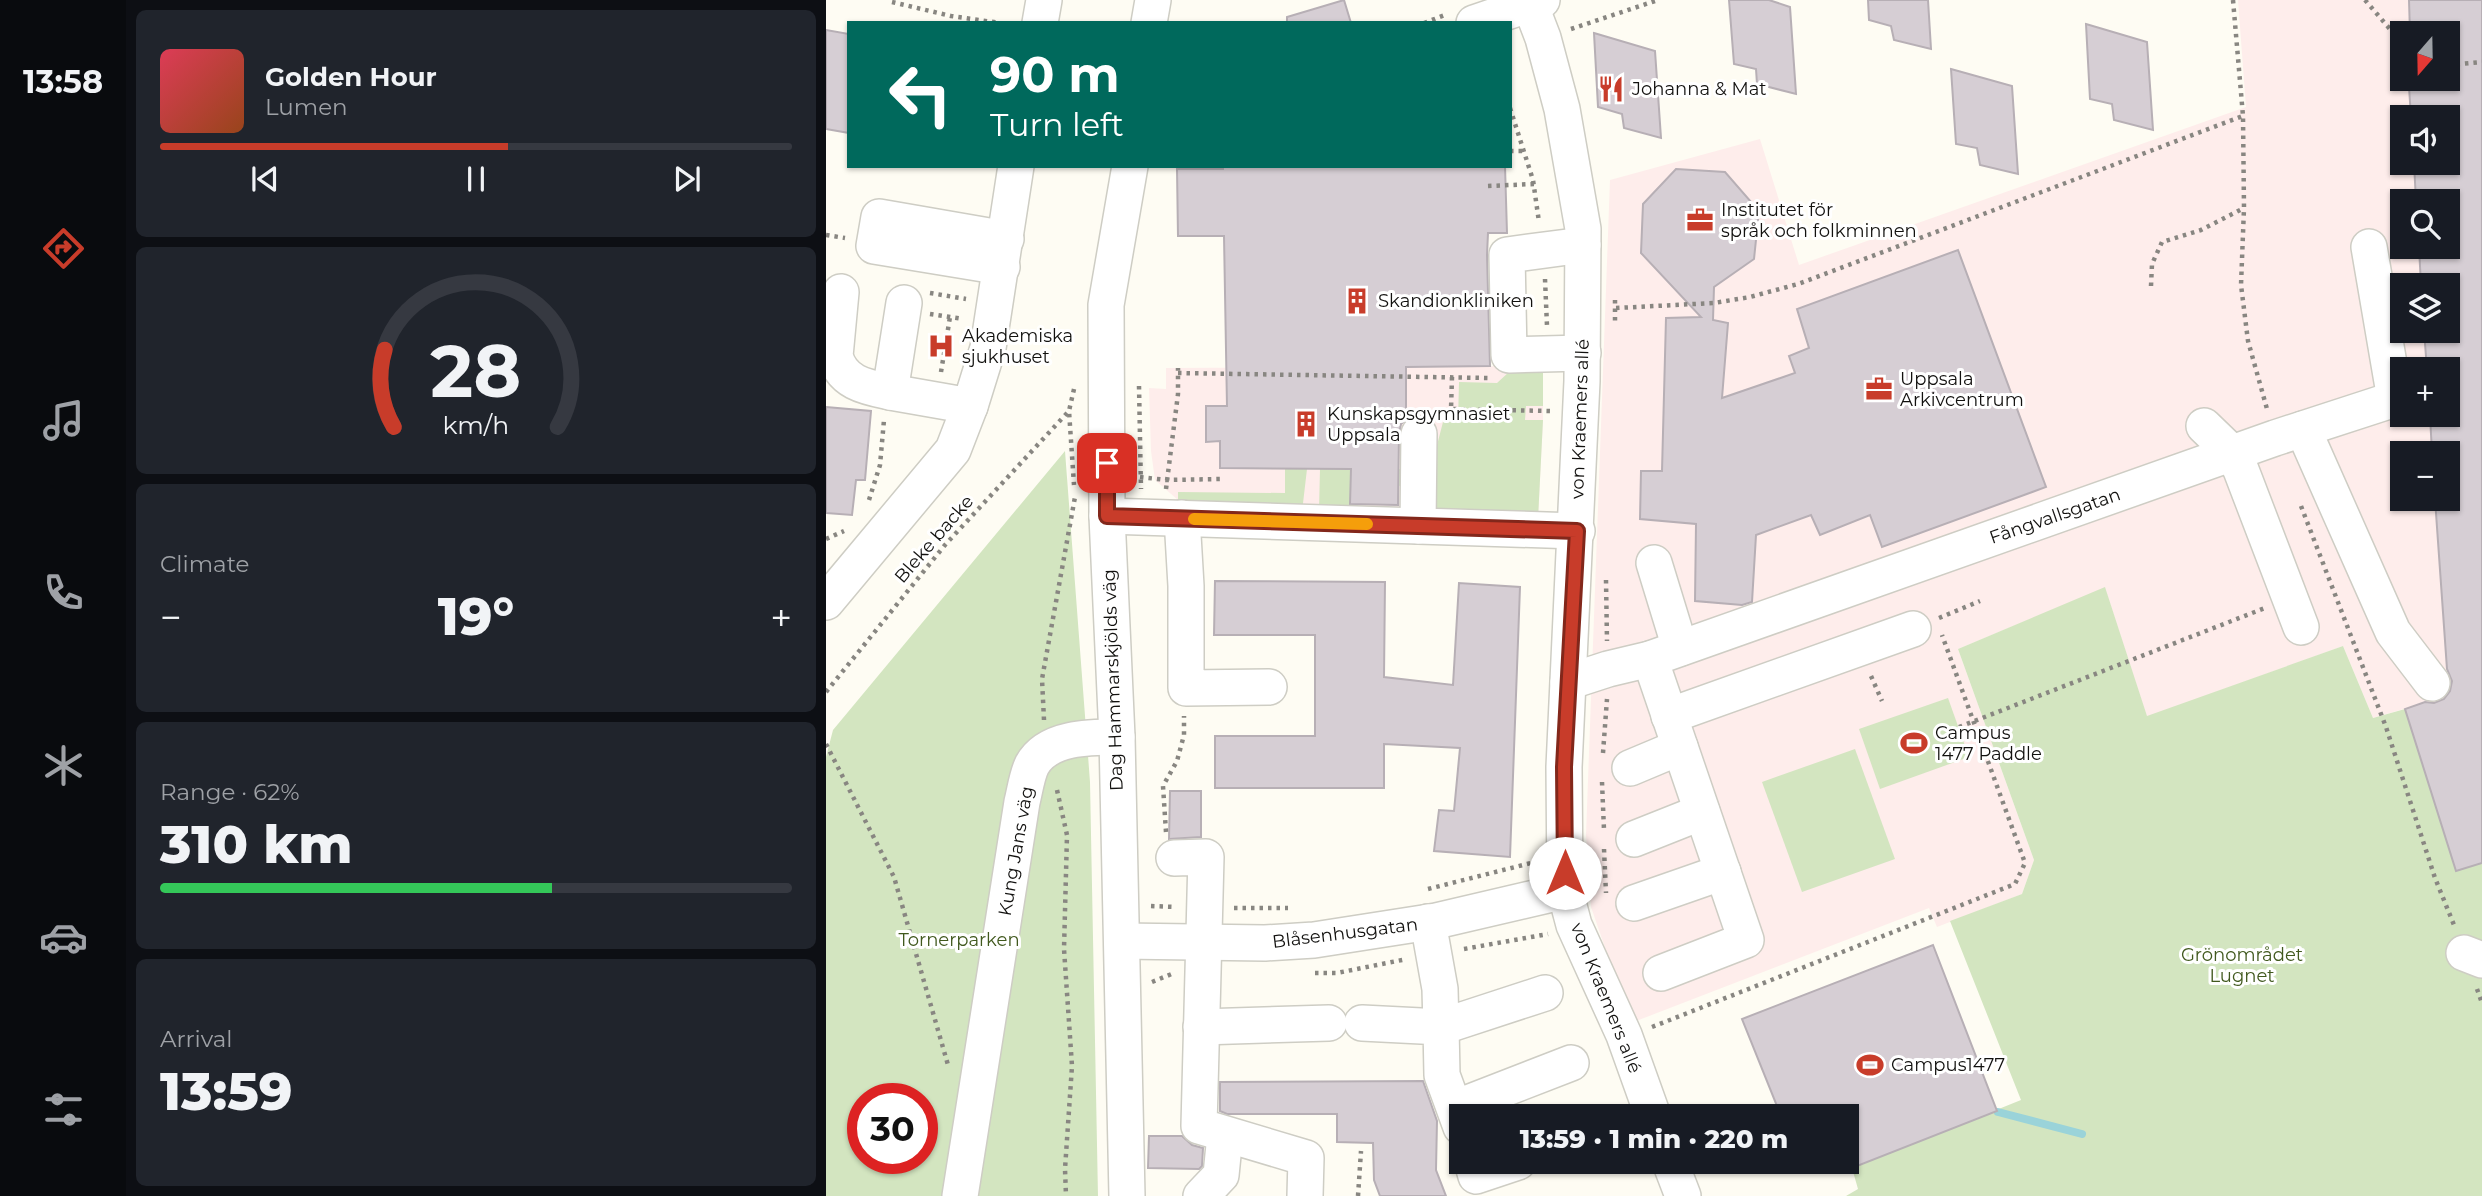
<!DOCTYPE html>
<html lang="en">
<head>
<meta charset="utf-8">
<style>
	body { margin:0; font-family:Montserrat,sans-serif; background:#20242c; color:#f1f3f6; height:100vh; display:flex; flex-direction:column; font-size:26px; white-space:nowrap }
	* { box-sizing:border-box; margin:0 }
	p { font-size:23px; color:#9ea1a6 }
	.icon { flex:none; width:38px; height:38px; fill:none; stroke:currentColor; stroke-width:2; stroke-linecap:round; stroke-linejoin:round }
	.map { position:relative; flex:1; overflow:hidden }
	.side { display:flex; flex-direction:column; gap:10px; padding:10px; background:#0d0f14; width:700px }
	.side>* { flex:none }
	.banner { position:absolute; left:21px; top:21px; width:665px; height:147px; border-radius:0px; box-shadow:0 2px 5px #0004; background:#00695c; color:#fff; overflow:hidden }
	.needle { width:46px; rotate:200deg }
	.controls { position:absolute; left:1564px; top:21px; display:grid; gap:14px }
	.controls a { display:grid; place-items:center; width:70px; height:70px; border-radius:0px; background:#171b24; box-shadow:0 2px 5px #0004; font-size:35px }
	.speed { position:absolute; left:21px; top:1083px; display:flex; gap:14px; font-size:35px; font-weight:700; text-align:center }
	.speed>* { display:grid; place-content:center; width:91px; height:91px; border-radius:50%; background:#171b24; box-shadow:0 2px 5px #0004; line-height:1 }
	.speed .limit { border:10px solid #d22; background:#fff; color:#111 }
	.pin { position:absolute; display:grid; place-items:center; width:60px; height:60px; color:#fff; margin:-30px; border-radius:14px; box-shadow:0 4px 10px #0006 }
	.me { position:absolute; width:77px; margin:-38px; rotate:0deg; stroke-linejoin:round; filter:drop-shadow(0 0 5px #0008) }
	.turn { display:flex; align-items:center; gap:24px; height:147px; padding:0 28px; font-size:32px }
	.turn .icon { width:91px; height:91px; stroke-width:2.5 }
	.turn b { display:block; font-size:49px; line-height:60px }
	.big { font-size:52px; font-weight:800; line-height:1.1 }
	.side .widget { flex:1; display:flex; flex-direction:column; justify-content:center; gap:10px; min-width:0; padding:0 24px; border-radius:10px; background:#20242c }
	.side .dial { align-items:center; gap:0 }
	.dial svg { height:182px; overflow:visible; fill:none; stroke:#363941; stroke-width:7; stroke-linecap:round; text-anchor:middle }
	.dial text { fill:#f1f3f6; stroke:none }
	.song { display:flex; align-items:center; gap:21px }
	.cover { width:84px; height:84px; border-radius:10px; background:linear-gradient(135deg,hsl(350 70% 55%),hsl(20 70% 35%)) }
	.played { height:7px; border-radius:4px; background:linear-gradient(90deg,#c83c2a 55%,#363941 55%) }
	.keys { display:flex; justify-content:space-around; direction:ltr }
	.heat { display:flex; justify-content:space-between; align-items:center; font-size:38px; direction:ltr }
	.charge { height:10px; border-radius:5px; background:linear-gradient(90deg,#34c759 62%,#363941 0) }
	.trip { position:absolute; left:623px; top:1104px; width:410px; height:70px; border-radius:0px; background:#171b24; box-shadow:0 2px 5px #0004; font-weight:800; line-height:70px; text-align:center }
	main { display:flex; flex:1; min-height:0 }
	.dock { display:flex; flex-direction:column; width:126px; justify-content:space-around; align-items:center; background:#090b0e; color:#9ea1a6 }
	.dock .icon { width:49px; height:49px }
	.dock .current { color:#c83c2a }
	.dock b { font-size:32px; color:#f1f3f6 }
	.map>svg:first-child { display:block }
	.education { fill:#feedeb; fill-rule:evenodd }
	.green { fill:#d3e5c0; fill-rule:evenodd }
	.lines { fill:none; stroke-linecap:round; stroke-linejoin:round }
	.stream { stroke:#9ad3d9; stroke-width:8 }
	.building { fill:#d6ced4; stroke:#b7afb5; stroke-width:2 }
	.minor-casing { stroke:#cecdc4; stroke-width:38 }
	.path { stroke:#888681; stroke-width:4.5; stroke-dasharray:3.5 5; stroke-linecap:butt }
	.minor { stroke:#fff; stroke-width:35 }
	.route-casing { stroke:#82271b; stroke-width:18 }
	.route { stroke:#c83c2a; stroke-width:12 }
	.slow { stroke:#f59e0b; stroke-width:12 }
	.labels { text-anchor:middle; stroke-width:6; stroke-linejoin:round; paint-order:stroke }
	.poi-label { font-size:18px; fill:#12110f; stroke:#fff; text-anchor:start }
	.street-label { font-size:18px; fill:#12110f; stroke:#fff }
	.park-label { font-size:18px; fill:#41591e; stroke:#fff }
</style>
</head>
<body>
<main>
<nav class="dock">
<b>13:58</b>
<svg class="icon current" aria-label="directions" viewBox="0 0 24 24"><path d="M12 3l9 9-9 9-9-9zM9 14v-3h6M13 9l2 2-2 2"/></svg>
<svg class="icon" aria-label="music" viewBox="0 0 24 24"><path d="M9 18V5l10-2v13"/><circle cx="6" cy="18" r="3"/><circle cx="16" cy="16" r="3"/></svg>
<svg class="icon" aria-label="phone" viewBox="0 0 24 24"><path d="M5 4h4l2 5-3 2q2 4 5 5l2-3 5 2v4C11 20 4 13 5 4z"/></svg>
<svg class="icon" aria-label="climate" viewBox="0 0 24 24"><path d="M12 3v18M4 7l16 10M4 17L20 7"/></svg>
<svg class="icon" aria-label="car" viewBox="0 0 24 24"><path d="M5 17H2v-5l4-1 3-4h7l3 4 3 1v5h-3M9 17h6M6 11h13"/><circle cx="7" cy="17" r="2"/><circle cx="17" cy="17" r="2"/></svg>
<svg class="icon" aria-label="filters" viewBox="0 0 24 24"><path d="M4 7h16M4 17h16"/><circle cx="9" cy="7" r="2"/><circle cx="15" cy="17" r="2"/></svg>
</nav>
<section class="side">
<div class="widget">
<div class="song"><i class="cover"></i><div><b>Golden Hour</b><p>Lumen</p></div></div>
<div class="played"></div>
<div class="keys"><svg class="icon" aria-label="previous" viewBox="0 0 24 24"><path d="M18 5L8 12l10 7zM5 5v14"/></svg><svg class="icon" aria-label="pause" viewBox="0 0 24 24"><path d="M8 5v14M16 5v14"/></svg><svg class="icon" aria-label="next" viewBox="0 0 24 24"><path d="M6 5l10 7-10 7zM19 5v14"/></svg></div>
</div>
<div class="widget dial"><svg viewBox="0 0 100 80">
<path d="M14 69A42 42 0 1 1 86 69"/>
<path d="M14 69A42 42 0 0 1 10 35" stroke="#c83c2a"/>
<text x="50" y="56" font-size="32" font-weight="700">28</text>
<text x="50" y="72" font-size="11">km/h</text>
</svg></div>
<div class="widget"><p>Climate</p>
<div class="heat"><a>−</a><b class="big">19°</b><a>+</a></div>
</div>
<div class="widget"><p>Range · 62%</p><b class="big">310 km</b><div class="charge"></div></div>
<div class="widget"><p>Arrival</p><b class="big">13:59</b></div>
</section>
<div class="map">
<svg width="1656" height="1196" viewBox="0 0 1656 1196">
	<rect width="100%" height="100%" fill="#fefcf3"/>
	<g class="education">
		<path d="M1412,0H1656V863L1630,871L1578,709L1547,718L1517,646L1321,717L1279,588L1132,649L1208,860L1196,894L1111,927L1103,908L805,1023L765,907L760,835L784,180L934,139L973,265L1420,107ZM1577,33H1622V79H1577ZM1577,117H1622V163H1577ZM1577,201H1622V247H1577ZM1577,285H1622V331H1577ZM1577,369H1622V415H1577ZM1577,453H1622V499H1577Z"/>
		<polygon points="717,366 717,420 712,519 369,504 352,500 329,480 325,451 323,388 340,389 340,368"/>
	</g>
	<g class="green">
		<polygon points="683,372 717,372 717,406 700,406 699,420 717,420 712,519 634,516 609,509 603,476 617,422 632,421 633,382 671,383"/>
		<path d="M239,451L264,782L272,1196H0V757L7,730ZM37,1099H96V1158H37Z"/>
		<polygon points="459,469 481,469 476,512 369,504 352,500 352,492 459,493"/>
		<polygon points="494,469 579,469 578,486 525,485 524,509 493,512"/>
		<polygon points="1279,587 1321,716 1517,646 1547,718 1579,709 1630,871 1656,863 1656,1196 1020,1196 1032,1189 1026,1168 1195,1100 1124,921 1196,894 1208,860 1132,649"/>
		<polygon points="1122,698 1143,757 1054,789 1033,729"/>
		<polygon points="1029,749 1069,859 976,892 936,782"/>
	</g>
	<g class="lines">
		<polyline class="stream" points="1172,1112 1256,1134"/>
	</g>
	<g class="building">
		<polygon points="518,0 525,23 461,23 461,17"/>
		<polygon points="903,0 943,0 964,7 970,94 931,84 930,69 908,64"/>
		<polygon points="1042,0 1102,0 1105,49 1068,40 1065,26 1043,20"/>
		<polygon points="1583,0 1656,0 1656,863 1630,871 1579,709 1599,702 1608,703 1618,699 1624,691 1626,681 1621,669 1609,499 1622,499 1622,453 1606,453 1604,415 1622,415 1622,369 1601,369 1598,331 1622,331 1622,285 1595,285 1593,247 1622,247 1622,201 1590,201 1588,163 1622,163 1622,117 1585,117 1583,87 1622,83 1622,33 1584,33"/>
		<polygon points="1260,24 1321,42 1327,130 1288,120 1286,104 1264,99"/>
		<polygon points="0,30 23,34 23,133 0,129"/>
		<polygon points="768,33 829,51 835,138 798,128 796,114 772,107"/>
		<polygon points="1125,69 1186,86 1192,174 1154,165 1151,148 1130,144"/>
		<polygon points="397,166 679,166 681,233 662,233 661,255 664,366 580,367 580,420 575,424 573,434 572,505 524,504 525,469 394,468 394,441 380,442 380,406 401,406 398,236 352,236 351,169 397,169"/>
		<polygon points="850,169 899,172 933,211 928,259 888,287 887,320 902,323 896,398 969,373 963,356 983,348 971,309 1132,250 1220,487 1056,547 1044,515 994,535 985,515 930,535 926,602 916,605 869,601 870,524 814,519 815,471 836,471 840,318 875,317 815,253 817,204"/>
		<polygon points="0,407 45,411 39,480 30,480 26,515 0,513"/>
		<polygon points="389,581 559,582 558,677 627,685 633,583 694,587 684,857 608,851 613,810 628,811 634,748 558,744 558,788 389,788 389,736 489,736 489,635 388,635"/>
		<polygon points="344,791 375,791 375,837 343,839"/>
		<polygon points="1107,945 1171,1111 1026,1168 1020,1153 1020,1116 955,1116 916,1019"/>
		<polygon points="597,1081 611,1121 610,1170 620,1196 554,1196 548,1180 547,1143 511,1142 511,1114 401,1114 394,1111 394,1082"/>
		<polygon points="323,1136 356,1136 366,1145 377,1148 376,1166 373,1169 322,1168"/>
	</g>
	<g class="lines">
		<g class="minor-casing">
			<g id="minor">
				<polyline points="704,4 717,38 736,109 757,229 756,381 738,767 739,891 748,925 798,1035 827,1116"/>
				<polyline points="214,23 218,0"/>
				<polyline points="323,23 327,0"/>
				<polyline points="648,23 716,0"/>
				<polyline points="176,267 48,246 53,217 180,239"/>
				<path d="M15,292L9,356C16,383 40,387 64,392"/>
				<polyline points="78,303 64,392 144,406 162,348 190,166"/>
				<polyline points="757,353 683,355 681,255 757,245"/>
				<polyline points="1378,426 1407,454 1415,470 1475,627"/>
				<polyline points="1477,429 1567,632 1606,683"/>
				<polyline points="281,516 751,531"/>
				<polyline points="356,518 360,586 360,688 443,687"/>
				<polyline points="592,526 593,434"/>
				<polyline points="828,563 854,648"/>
				<polyline points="0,602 127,450 144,406"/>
				<polyline points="824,659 920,940 835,973"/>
				<polyline points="742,682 782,669 824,659 1449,438 1569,399 1543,247"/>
				<polyline points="843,716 1087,629"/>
				<polyline points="804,768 854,747"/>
				<polyline points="808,839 876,812"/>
				<polyline points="348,858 380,857 373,1126 480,1158 479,1196"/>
				<polyline points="808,903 897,872"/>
				<polyline points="602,922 614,989 615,1027 719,993"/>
				<polyline points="296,941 439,943 488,940 610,921 739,891"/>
				<polyline points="1638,953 1656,960"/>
				<polyline points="536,1023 615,1027 616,1075 635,1127"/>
				<polyline points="375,1027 503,1023"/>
				<polyline points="629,1108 745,1063"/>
				<polyline points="646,1162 650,1176 692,1162"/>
				<polyline points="844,1162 857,1196"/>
				<path d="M134,1196L196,802C199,790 201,775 206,765C221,737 264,737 291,737"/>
				<polyline points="301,1196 291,737 281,516 280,305 304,166"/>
				<polyline points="375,1196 395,1175 399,1135"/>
			</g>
		</g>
		<g class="path">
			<polyline points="1407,0 1417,116 1418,208 1415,285 1422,341 1441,409"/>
			<polyline points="1539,0 1569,35 1577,49"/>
			<polyline points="66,2 125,16 174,23"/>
			<polyline points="598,23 619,15"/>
			<polyline points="745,29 832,0"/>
			<polyline points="1622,65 1656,62"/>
			<polyline points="684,108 707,180 713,222"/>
			<polyline points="684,151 698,151"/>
			<polyline points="662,186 708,184"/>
			<polyline points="0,235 19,238"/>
			<polyline points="719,279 721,326"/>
			<polyline points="1325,286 1326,264 1336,242 1375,230 1418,208"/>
			<polyline points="104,293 140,299"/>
			<polyline points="789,300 789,323"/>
			<polyline points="790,308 888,303 924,297 972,284 1417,116"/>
			<polyline points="104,314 137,319"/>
			<polyline points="115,372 124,317"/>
			<polyline points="352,373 663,378"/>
			<polyline points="626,377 625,409 725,411"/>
			<polyline points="313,386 315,489"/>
			<polyline points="248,389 243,411 248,485"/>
			<polyline points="314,477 340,480 394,479"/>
			<polyline points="340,489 352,394 352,368"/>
			<polyline points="43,500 54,465 58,420"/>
			<polyline points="1475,506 1560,727 1609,878 1628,925"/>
			<polyline points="0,539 18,531"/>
			<polyline points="780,580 781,641"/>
			<polyline points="1113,618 1154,601"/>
			<polyline points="1045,676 1056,701"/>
			<polyline points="0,692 119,545 242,412"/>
			<polyline points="218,720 216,679 249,497"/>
			<polyline points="1133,727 1439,608"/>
			<polyline points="0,744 68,877 122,1065"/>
			<polyline points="777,753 781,699"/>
			<polyline points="776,782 778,830"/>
			<polyline points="231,790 241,835 238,949 246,1066 239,1169 240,1196"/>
			<polyline points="340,832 337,786 351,761 358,735 358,716"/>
			<polyline points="778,849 780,893"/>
			<polyline points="602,889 709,862"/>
			<polyline points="325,906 350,907"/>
			<polyline points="408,908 462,908"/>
			<polyline points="638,949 722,934"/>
			<polyline points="489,973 511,973 581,959"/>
			<polyline points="326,982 348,973"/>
			<polyline points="1651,989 1656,1003"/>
			<polyline points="826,1027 1189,884 1199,863 1116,635"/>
			<polyline points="532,1196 535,1151"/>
		</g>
		<use href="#minor" class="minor"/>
	</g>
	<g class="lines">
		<g class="route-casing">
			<polyline id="route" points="281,463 281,516 751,531 738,767 739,873"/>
		</g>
		<use href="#route" class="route"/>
		<polyline class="slow" points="368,519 541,524"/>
	</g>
	<defs>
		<g id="restaurant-bare" transform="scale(2.1)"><path d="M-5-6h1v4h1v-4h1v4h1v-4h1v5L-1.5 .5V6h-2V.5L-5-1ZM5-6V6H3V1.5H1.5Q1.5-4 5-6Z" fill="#c83c2a" stroke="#fff" stroke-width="2.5" paint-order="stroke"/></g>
		<g id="office-bare" transform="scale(2.1)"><path d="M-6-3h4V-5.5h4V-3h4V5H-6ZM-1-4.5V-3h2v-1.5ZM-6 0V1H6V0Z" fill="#c83c2a" stroke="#fff" stroke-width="2.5" paint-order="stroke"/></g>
		<g id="building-bare" transform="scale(2.1)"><path d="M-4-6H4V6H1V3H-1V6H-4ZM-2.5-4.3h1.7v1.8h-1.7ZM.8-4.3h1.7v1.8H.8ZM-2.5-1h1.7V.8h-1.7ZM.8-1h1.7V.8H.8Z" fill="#c83c2a" stroke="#fff" stroke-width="2.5" paint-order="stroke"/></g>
		<g id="hospital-bare" transform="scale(2.1)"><path d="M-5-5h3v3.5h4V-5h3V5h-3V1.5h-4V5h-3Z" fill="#c83c2a" stroke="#fff" stroke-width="2.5" paint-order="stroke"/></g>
		<g id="stadium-bare" transform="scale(2.1)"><path d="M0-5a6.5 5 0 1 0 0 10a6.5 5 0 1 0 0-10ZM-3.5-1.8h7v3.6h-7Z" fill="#c83c2a" stroke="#fff" stroke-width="2.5" paint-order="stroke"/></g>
	</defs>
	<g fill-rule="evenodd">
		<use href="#restaurant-bare" x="785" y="89"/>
		<use href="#office-bare" x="874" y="220"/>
		<use href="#building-bare" x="531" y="301"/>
		<use href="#hospital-bare" x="115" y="346"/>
		<use href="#office-bare" x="1053" y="389"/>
		<use href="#building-bare" x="480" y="424"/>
		<use href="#stadium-bare" x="1088" y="743"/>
		<use href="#stadium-bare" x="1044" y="1065"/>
	</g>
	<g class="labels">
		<g class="poi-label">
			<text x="806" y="95">Johanna &amp; Mat</text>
			<text x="895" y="216">Institutet för<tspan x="895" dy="21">språk och folkminnen</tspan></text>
			<text x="552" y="307">Skandionkliniken</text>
			<text x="136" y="342">Akademiska<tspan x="136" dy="21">sjukhuset</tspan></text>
			<text x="1074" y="385">Uppsala<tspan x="1074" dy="21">Arkivcentrum</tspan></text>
			<text x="501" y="420">Kunskapsgymnasiet<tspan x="501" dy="21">Uppsala</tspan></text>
			<text x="1109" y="739">Campus<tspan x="1109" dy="21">1477 Paddle</tspan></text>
			<text x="1065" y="1071">Campus1477</text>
		</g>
		<g class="street-label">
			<text transform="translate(754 419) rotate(-88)" y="6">von Kraemers allé</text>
			<text transform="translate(1229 516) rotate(-19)" y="6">Fångvallsgatan</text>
			<text transform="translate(108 539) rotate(-49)" y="6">Bleke backe</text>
			<text transform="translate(287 680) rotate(-92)" y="6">Dag Hammarskjölds väg</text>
			<text transform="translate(190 851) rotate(-80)" y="6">Kung Jans väg</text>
			<text transform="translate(519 933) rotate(-7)" y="6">Blåsenhusgatan</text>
			<text transform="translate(780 998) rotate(68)" y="6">von Kraemers allé</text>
		</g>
		<g class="park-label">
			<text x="133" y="946">Tornerparken</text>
			<text x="1416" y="961">Grönområdet<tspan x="1416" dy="21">Lugnet</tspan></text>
		</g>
	</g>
</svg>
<div class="controls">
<a><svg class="needle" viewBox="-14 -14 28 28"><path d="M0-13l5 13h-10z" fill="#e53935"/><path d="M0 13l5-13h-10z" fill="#9ea1a6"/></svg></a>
<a><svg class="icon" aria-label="sound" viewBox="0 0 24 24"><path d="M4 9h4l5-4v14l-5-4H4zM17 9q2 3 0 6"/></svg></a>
<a><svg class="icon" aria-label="search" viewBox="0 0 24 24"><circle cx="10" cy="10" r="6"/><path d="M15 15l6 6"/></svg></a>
<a><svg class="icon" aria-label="layers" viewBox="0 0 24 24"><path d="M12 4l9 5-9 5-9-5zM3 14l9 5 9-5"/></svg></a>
<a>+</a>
<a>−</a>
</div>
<div class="speed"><div class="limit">30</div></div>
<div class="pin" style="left:281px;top:463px;background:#d93025"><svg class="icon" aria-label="arrive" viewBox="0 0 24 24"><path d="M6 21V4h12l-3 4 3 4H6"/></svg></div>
<svg class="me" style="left:739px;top:873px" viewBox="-20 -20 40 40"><circle r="19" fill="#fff"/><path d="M0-13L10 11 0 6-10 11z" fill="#c83c2a"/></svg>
<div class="trip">13:59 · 1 min · 220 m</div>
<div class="banner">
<div class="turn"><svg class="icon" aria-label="left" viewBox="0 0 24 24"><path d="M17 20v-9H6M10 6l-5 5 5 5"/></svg><div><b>90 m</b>Turn left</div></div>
</div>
</div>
</main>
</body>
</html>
